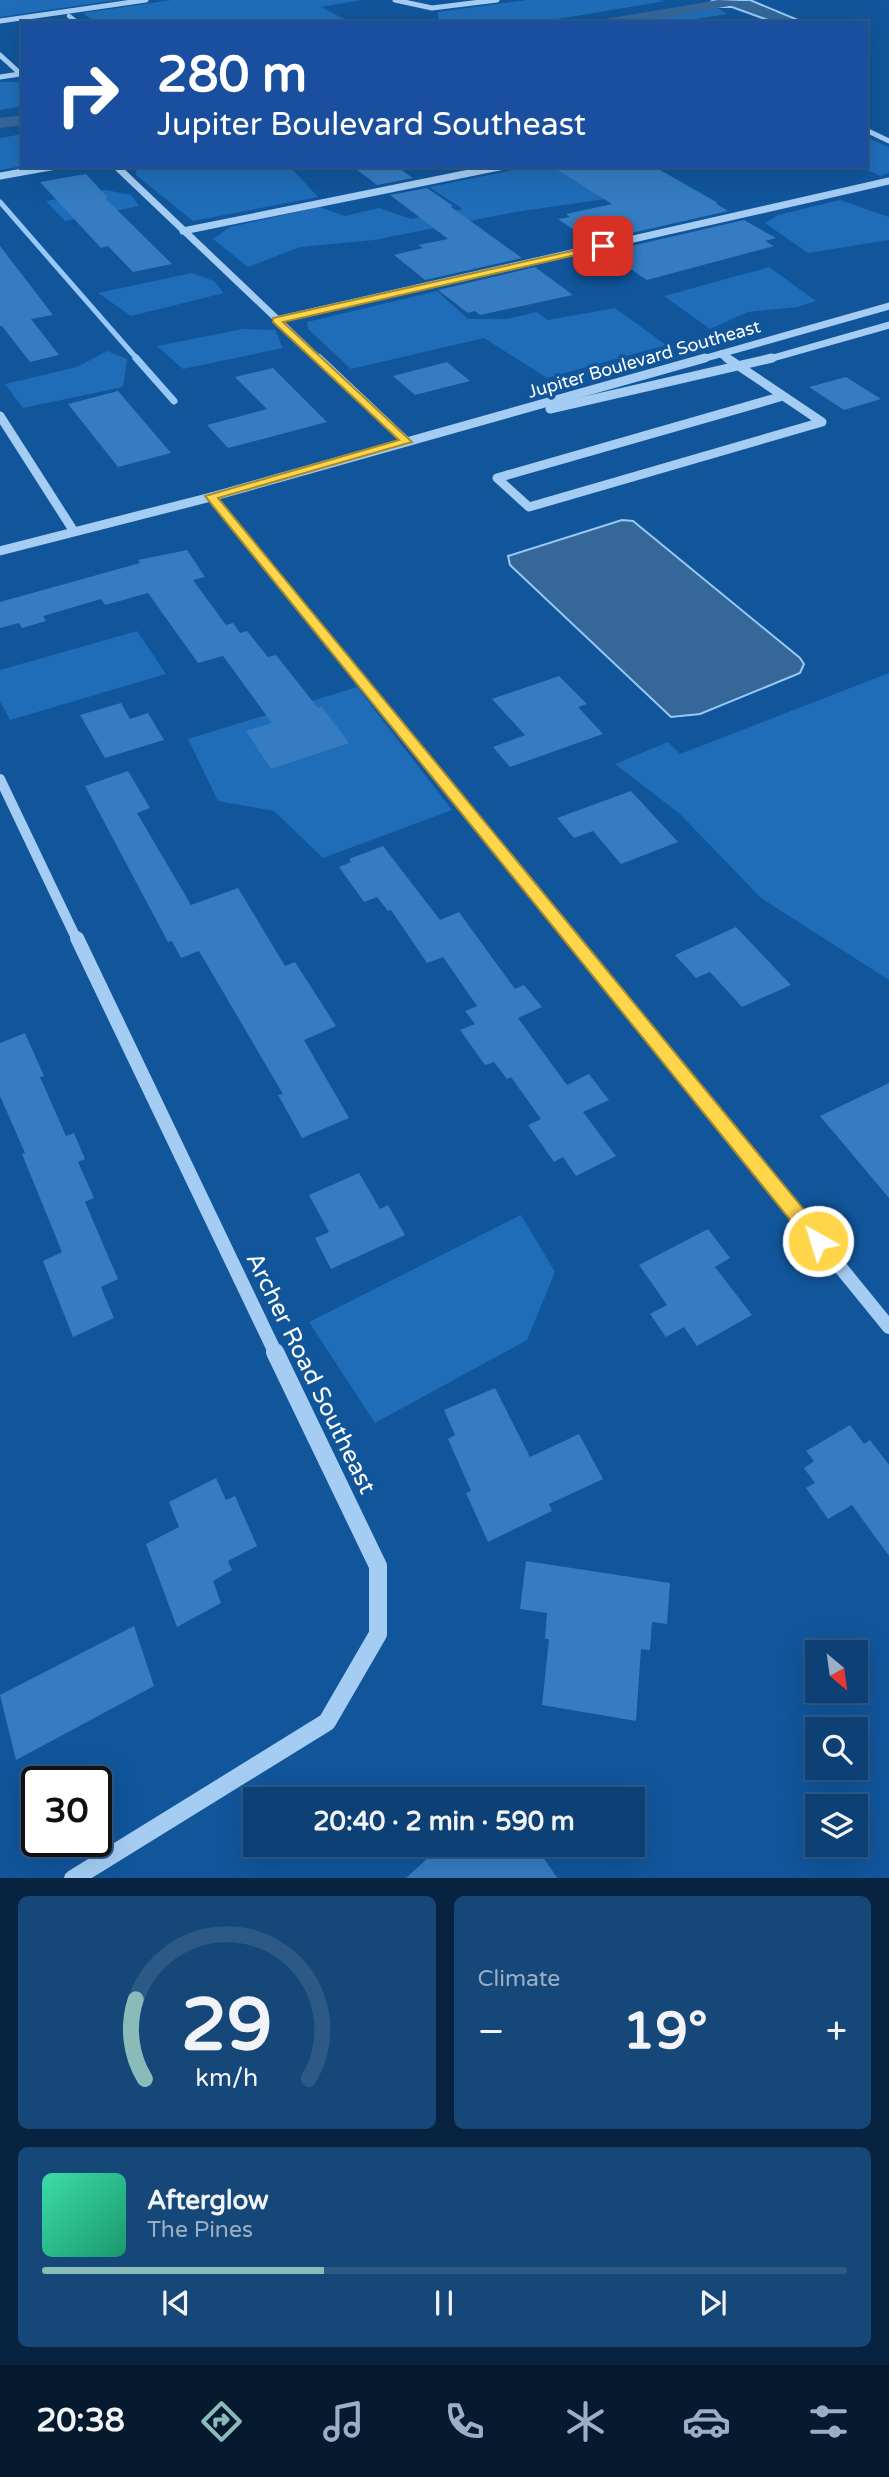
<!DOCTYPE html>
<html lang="en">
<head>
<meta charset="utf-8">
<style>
	body { margin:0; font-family:"Varela Round",sans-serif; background:#164779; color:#f1f3f6; height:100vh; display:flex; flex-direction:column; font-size:26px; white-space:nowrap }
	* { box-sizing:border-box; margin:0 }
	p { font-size:23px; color:#9aafc5 }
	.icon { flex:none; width:38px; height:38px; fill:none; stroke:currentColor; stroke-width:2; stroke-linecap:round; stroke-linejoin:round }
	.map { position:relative; height:1878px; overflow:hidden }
	.side { display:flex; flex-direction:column; gap:18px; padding:18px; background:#072340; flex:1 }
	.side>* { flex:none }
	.banner { position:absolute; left:21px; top:21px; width:847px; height:147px; border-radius:0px; box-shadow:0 7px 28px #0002,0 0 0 2px #2d5986; background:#1a4fa0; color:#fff; overflow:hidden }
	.needle { width:46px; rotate:151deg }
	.fabs { position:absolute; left:805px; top:1640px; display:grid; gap:14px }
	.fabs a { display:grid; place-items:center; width:63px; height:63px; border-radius:0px; background:#0d4074; box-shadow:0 7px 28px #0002,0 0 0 2px #2d5986; font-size:35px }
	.speed { position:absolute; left:21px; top:1766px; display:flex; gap:14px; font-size:35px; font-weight:700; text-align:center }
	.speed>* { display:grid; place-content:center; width:91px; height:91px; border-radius:50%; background:#0d4074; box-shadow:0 7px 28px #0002,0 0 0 2px #2d5986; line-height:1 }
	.speed .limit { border:4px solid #111; border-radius:10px; background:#fff; color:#111 }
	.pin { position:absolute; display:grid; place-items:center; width:60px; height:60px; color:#fff; margin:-30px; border-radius:14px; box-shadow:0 4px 10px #0006 }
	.me { position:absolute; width:77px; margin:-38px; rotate:321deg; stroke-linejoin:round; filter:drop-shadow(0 0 5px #0008) }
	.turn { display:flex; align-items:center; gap:24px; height:147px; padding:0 21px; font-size:32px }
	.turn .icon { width:91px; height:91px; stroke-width:2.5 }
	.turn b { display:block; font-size:49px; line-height:60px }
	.big { font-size:52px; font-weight:700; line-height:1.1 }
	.side .widget { flex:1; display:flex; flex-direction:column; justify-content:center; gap:10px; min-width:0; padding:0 24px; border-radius:10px; background:#164779 }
	.side .dial { align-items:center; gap:0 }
	.dial svg { height:182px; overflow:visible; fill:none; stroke:#2d5986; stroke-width:7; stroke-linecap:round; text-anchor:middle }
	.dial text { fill:#f1f3f6; stroke:none }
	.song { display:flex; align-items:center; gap:21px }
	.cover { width:84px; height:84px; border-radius:10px; background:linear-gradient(135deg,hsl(160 70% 55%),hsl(160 70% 35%)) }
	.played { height:7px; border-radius:4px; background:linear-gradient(90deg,#8bbbb9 35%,#2d5986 35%) }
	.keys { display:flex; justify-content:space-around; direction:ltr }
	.heat { display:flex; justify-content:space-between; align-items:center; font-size:38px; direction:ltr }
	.side .tiles { flex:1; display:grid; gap:18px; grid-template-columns:1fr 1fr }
	.widget:last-child { grid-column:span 2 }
	.trip { position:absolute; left:243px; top:1787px; width:402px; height:70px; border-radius:0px; background:#0d4074; box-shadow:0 7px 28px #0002,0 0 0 2px #2d5986; font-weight:700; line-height:70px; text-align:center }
	.tab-bar { display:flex; height:112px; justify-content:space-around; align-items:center; background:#051a2e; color:#9aafc5 }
	.tab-bar .icon { width:49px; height:49px }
	.tab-bar .selected { color:#8bbbb9 }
	.tab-bar b { font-size:32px; color:#f1f3f6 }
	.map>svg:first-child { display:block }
	.green { fill:#1f6db9 }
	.water { fill:#356799; stroke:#97c9f8; stroke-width:2 }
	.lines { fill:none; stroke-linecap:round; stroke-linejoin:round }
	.stream-far2 { stroke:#97c9f8; stroke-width:4.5 }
	.stream-far1 { stroke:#97c9f8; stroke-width:5 }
	.stream { stroke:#97c9f8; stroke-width:7 }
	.canal { fill:#356799; fill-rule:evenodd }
	.building { fill:#357cc2 }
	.minor-far5 { stroke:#a5cdf4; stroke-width:5 }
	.minor-far4 { stroke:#a5cdf4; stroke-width:7 }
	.minor-far3 { stroke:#a5cdf4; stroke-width:9 }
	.minor-far2 { stroke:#a5cdf4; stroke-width:10 }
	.minor-far1 { stroke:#a5cdf4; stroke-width:14 }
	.minor { stroke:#a5cdf4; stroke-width:18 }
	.route { fill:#ffd54a; stroke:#a68a30; stroke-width:2 }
	.labels { text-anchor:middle; stroke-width:7; stroke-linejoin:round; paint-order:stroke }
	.far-street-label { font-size:18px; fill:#fff; stroke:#11559b }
	.near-street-label { font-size:24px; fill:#fff; stroke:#11559b }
</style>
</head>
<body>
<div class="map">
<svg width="889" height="1879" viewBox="0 0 889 1879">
	<rect width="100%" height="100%" fill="#11559b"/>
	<g class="green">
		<polygon points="0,0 117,0 0,17"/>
		<polygon points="172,0 362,0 321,7 352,23 95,23 83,13"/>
		<polygon points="527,0 656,0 666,1 534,23 438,23 438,12"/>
		<polygon points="716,7 727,14 672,23 621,23"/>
		<polygon points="0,82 18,82 23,87 23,106 0,110"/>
		<polygon points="23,134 23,166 0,170 0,138"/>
		<polygon points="866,137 889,147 889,173 880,176 859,166 866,166"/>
		<polygon points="137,166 302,166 292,169 318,197 193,221 136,175"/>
		<polygon points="533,166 596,166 605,199 515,212 374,240 300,247 248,267 213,239 230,227 319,207 345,216 379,208 411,219 463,209 429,187"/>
		<polygon points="106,190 131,195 139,206 65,221 46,201"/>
		<polygon points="840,200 889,217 889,240 808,253 765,223 778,215"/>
		<polygon points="769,267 816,301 797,307 748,312 710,329 664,296"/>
		<polygon points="192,273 214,281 224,293 131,316 98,293"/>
		<polygon points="437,291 468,319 508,319 536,312 548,320 615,308 666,345 547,378 484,338 351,369 308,329 307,322"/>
		<polygon points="243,329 275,330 283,348 183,369 157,346"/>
		<polygon points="107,351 127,359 123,387 23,408 5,384 77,367"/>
		<polygon points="137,631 166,674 10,720 0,701 0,670"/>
		<polygon points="889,673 889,980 761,898 680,814 615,764 668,742 680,754"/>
		<polygon points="357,687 452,810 323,858 274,811 218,801 188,739"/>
		<polygon points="521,1215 555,1272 527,1340 375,1423 309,1322"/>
	</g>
	<g class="water">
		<polygon points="714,0 750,0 805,23 776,23 732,7 708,7 707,4"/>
		<polygon points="622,520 633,521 800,658 804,664 800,673 700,714 671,717 510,565 508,556"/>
	</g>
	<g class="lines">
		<polyline class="stream-far2" points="69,16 78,23"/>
		<polyline class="stream-far1" points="0,202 138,360"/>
		<polyline class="stream" points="136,358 174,401"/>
		<g class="canal">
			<polygon points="718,0 741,1 735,5 631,23 600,23 606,19"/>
			<polygon points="23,115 23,125 0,128 0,118"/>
		</g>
	</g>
	<g class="building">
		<polygon points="352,166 396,166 413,178 377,185"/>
		<polygon points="551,166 653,166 718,203 715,203 728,211 592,242 558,219 570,217 566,214 612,204"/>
		<polygon points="86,174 108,198 105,198 172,264 133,272 108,246 101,248 40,182"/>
		<polygon points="427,188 453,206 451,207 522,258 425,280 394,255 423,248 418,245 448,239 390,195"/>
		<polygon points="744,220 776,238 765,241 774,246 647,280 605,252"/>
		<polygon points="0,246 53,315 31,319 59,355 30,362 2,326 0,326"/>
		<polygon points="535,267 573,295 480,315 475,311 468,313 438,290"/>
		<polygon points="447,362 470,381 415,395 393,376"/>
		<polygon points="273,368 327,422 228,448 207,425 267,409 235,377"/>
		<polygon points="846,377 881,399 844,410 809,387"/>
		<polygon points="118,391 171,453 118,467 68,404"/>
		<polygon points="187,550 205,577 193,580 226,625 233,623 240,633 247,631 268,657 276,655 318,708 322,707 349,743 271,769 246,731 272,723 223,656 198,663 148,593 105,605 101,599 43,616 46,621 22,628 19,623 0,628 0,602 140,563 138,560"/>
		<polygon points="559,676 587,704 578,707 603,734 510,767 493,747 525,735 492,699"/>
		<polygon points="121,703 130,719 148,713 164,740 105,758 80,715"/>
		<polygon points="128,771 150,808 137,813 191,905 238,888 285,966 295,962 336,1026 304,1040 349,1118 302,1138 278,1095 283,1094 199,951 181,958 172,941 168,942 85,786"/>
		<polygon points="631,791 678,842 621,864 593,831 574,838 557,818"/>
		<polygon points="383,846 440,920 459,912 515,989 524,985 542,1007 518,1018 567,1085 589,1074 609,1100 583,1112 616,1156 576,1176 563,1157 554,1162 528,1125 541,1119 511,1077 507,1079 494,1062 485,1065 460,1030 475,1024 465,1011 477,1006 443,957 427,963 391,910 388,911 377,897 364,902 339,867 351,862 349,859"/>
		<polygon points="736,927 791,985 742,1007 710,972 696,978 675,955"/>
		<polygon points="25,1033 44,1076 40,1077 66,1136 74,1133 85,1159 78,1162 94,1198 85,1202 118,1279 101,1287 114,1318 73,1337 43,1261 62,1252 22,1154 25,1153 0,1096 0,1043"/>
		<polygon points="889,1083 889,1198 820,1116"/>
		<polygon points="359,1173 380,1209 388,1205 405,1235 331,1269 315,1238 329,1232 309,1195"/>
		<polygon points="708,1229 730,1258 715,1267 752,1315 697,1346 684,1327 666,1337 650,1314 667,1305 639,1265"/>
		<polygon points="495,1388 530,1457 579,1434 603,1479 549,1504 552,1511 488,1542 466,1493 471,1491 448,1439 455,1435 444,1410"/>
		<polygon points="850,1425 864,1444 870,1440 889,1465 889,1556 852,1505 828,1519 806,1488 815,1483 804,1468 814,1461 806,1451"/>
		<polygon points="216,1478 226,1500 235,1496 257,1546 228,1561 232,1570 213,1581 221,1603 177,1627 146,1544 179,1527 169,1502"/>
		<polygon points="526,1561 670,1583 667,1624 652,1622 650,1650 641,1649 636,1721 542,1705 549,1639 545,1639 547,1613 520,1609"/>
		<polygon points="134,1626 154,1686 16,1760 0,1695"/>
		<polygon points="443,1844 534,1844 558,1879 405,1879"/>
	</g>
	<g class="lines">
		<g class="minor-far5">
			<polyline points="395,0 432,8 497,0"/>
			<polyline points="0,21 146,0"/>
			<polyline points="0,55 23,76"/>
			<polyline points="0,77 20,74"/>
			<polyline points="866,130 889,141"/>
		</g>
		<g class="minor-far4">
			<polyline points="116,166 320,360"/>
			<polyline points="0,176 56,166"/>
			<polyline points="183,231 504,166"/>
			<polyline points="276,320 889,181"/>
			<polyline points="721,354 729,360"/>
			<polyline points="699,360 889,306"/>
			<polyline points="766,360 889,325"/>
		</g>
		<g class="minor-far3">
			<polyline points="318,358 406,441"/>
			<polyline points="727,358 822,422 529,507 497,478 783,396"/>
			<polyline points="550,409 772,358"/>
			<polyline points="0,416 73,530"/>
			<polyline points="211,497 307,615"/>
			<polyline points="0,551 211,497 705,358"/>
		</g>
		<g class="minor-far2">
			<polyline points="306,613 573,940"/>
			<polyline points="0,779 77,940"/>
		</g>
		<g class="minor-far1">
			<polyline points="77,938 276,1354"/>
			<polyline points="572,938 889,1327"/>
		</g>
		<polyline class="minor" points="73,1879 327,1722 378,1634 378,1566 275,1352"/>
	</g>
	<polygon class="route" points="603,244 606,248 283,322 412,442 218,498 825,1235 828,1241 825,1247 818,1250 812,1247 205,496 399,440 273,322 273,318"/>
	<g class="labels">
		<g class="far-street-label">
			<text transform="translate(644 359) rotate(-16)" y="6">Jupiter Boulevard Southeast</text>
		</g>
		<g class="near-street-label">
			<text transform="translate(311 1373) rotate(64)" y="8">Archer Road Southeast</text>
		</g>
	</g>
</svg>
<div class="fabs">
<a><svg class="needle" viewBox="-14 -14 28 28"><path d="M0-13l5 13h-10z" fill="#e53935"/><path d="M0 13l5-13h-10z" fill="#9aafc5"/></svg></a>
<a><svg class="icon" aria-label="search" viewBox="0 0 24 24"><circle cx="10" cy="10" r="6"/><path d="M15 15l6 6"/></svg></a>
<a><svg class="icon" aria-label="layers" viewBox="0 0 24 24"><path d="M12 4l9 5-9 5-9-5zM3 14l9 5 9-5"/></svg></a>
</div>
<div class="speed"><div class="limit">30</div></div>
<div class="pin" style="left:603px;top:246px;background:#d93025"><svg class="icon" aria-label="arrive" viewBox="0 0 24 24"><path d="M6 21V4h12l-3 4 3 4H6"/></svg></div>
<svg class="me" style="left:818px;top:1241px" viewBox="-20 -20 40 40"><circle r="17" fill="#ffd54a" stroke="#fff" stroke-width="3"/><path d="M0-11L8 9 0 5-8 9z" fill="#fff"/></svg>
<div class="trip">20:40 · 2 min · 590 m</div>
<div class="banner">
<div class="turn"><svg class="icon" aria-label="right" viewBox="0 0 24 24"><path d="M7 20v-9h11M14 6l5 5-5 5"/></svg><div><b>280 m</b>Jupiter Boulevard Southeast</div></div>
</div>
</div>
<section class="side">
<div class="tiles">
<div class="widget dial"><svg viewBox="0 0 100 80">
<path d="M14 69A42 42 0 1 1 86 69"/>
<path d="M14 69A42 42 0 0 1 10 34" stroke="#8bbbb9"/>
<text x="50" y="56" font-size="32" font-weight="700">29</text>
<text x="50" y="72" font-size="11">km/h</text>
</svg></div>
<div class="widget"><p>Climate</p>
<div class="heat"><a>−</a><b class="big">19°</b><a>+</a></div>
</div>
<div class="widget">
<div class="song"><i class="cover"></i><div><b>Afterglow</b><p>The Pines</p></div></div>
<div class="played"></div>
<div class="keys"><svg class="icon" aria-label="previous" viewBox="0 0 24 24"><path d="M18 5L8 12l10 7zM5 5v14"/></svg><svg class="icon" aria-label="pause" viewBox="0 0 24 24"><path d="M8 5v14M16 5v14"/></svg><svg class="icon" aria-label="next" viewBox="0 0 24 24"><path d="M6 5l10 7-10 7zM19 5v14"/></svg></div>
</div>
</div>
</section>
<nav class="tab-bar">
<b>20:38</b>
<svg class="icon selected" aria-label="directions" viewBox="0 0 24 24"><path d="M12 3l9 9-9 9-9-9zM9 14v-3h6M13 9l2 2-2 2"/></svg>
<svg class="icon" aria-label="music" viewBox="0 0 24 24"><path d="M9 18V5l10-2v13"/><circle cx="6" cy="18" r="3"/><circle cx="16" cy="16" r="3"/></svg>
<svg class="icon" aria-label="phone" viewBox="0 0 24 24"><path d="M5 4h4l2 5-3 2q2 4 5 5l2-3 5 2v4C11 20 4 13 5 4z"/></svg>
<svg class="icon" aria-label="climate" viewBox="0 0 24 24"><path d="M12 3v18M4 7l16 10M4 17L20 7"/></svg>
<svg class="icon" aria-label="car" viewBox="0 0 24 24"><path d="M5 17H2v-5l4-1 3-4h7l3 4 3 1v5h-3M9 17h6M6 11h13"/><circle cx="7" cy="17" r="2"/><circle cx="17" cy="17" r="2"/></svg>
<svg class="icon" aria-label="filters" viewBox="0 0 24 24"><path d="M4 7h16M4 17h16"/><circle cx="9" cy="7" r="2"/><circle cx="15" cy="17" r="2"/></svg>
</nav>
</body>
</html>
